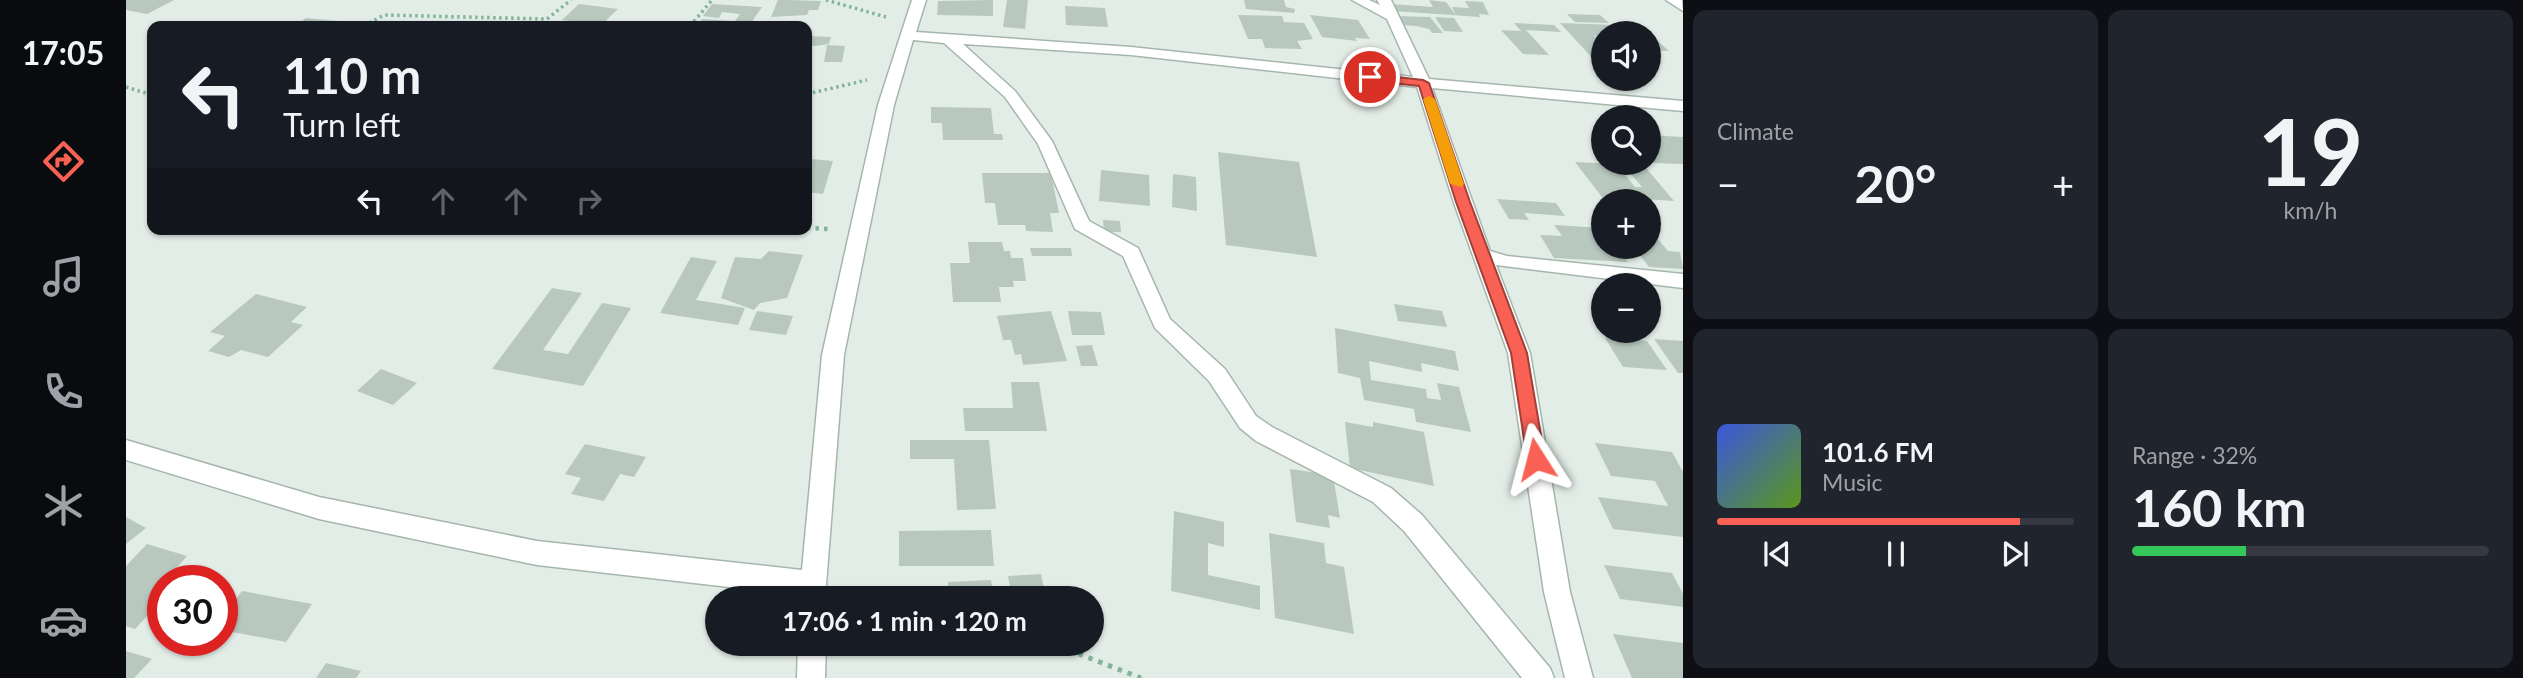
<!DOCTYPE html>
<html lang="en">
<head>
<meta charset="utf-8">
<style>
	body { margin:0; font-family:Lato,sans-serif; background:#20242c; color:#f1f3f6; height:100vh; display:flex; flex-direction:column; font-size:26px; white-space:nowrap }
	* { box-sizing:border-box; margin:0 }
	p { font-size:23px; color:#9ea1a6 }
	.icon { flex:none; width:38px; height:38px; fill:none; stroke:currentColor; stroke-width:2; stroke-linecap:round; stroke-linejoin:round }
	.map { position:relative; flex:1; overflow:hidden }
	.sheet { display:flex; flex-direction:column; gap:10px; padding:10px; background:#0d0f14; width:840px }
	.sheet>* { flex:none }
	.guide { position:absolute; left:21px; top:21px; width:665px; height:214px; border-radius:14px; box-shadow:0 2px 5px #0004; background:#171b24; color:#f1f3f6; overflow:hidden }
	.tools { position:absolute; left:1465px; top:21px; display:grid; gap:14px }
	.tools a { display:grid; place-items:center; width:70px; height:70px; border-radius:50%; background:#171b24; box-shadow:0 2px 5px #0004; font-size:35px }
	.speed { position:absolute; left:21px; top:565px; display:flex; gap:14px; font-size:35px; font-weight:700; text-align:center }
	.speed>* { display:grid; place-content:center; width:91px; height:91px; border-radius:50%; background:#171b24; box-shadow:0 2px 5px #0004; line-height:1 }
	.speed .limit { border:10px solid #d22; background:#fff; color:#111 }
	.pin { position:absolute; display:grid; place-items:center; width:60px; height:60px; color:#fff; margin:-30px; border:4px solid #fff; border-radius:50%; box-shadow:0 2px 7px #0007 }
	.me { position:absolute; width:77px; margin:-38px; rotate:351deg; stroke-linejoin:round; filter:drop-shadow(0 0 5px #0008) }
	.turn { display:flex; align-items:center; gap:24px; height:147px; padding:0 21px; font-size:32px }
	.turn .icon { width:91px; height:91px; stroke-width:2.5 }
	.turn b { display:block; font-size:49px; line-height:60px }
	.lanes { display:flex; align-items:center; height:66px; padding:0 21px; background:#0003; justify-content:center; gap:35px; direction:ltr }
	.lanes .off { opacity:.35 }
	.big { font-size:52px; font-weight:700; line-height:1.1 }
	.sheet .tile { flex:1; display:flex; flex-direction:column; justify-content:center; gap:10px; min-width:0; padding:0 24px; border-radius:14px; background:#20242c }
	.sheet .dial { align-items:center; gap:0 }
	.dial b { font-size:91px; line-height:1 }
	.song { display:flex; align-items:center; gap:21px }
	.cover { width:84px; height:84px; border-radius:10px; background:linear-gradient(135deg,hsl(230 70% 55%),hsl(90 70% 35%)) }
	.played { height:7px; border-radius:4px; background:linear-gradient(90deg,#f96155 85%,#363941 85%) }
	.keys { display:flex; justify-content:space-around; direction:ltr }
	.heat { display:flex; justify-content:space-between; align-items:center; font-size:38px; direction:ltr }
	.charge { height:10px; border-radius:5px; background:linear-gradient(90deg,#34c759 32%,#363941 0) }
	.sheet .tiles { flex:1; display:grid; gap:10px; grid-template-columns:repeat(2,1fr) }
	.trip { position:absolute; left:579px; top:586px; width:399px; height:70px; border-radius:35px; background:#171b24; box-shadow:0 2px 5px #0004; font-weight:700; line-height:70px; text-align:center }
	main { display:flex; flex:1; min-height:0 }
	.menu { display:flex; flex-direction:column; width:126px; justify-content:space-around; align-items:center; background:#090b0e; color:#9ea1a6 }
	.menu .icon { width:49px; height:49px }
	.menu .active { color:#f96155 }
	.menu b { font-size:32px; color:#f1f3f6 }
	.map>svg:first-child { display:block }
	.building { fill:#b8c8bf }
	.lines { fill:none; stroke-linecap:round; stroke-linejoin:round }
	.street-casing { stroke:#a5b6ad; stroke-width:3 }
	.path-far2 { stroke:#82b39b; stroke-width:3.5; stroke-dasharray:2.5 3.5; stroke-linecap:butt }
	.path-far1 { stroke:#82b39b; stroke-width:4.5; stroke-dasharray:3.5 5; stroke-linecap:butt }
	.path { stroke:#82b39b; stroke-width:5; stroke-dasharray:4.5 6; stroke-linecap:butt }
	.street { fill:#fff; fill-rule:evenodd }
	.route { fill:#f96155; stroke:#a23f37; stroke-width:2 }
	.slow { fill:#f59e0b }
</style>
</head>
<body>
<main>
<nav class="menu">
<b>17:05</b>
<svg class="icon active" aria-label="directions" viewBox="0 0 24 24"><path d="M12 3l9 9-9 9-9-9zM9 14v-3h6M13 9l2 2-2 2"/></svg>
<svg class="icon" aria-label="music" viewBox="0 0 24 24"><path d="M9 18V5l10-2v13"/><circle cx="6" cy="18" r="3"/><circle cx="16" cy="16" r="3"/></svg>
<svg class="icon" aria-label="phone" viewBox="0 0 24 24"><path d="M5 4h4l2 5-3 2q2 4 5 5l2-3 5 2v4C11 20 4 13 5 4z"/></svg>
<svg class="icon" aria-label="climate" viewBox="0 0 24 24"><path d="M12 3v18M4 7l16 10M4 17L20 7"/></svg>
<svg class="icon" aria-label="car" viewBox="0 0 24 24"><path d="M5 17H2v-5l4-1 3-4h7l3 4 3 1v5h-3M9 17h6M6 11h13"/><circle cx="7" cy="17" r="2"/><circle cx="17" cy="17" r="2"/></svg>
</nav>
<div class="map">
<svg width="1557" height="678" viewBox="0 0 1557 678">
	<rect width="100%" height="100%" fill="#e3ede7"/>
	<g class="building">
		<polygon points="0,0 48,0 21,14 0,10"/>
		<polygon points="652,0 662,0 695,1 692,10 683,10 681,15 645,17"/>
		<polygon points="867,0 867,16 811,15 812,1"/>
		<polygon points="881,0 902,0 899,29 877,27"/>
		<polygon points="1118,0 1158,0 1160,7 1169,9 1168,13 1120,9"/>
		<polygon points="1303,0 1320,2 1330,15 1326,7 1343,8 1339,1 1357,2 1363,15 1353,14 1354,17 1267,11 1264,4 1307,7"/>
		<polygon points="453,4 492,9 475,25 436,20"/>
		<polygon points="586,4 636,7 623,26 571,26 576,19 609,21 614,14 596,12 593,18 577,16"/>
		<polygon points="939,6 979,8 982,27 940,25"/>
		<polygon points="1441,14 1474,15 1483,23 1449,22"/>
		<polygon points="1112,15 1156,16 1158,22 1178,23 1187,39 1171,41 1176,49 1139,48 1136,39 1122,39"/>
		<polygon points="1184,15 1232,20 1244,39 1229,38 1231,41 1196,37"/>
		<polygon points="1268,16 1304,17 1317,33 1306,33 1303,29 1290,26 1274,25"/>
		<polygon points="1309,17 1328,18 1337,32 1318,31"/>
		<polygon points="180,18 222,22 216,26 169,26"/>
		<polygon points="1388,23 1428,25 1435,32 1400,30 1423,55 1397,54 1375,30 1395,31"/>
		<polygon points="1434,23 1490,25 1498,33 1477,33 1477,38 1467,35 1477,45 1477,61 1469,61"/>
		<polygon points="1500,29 1519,30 1543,51 1524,50 1522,33 1505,33"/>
		<polygon points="681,36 705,37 703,44 689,46 681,45"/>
		<polygon points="701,45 719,46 716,62 698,62"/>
		<polygon points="805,107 865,108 868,134 876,134 877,140 817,140 816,123 805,123"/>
		<polygon points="1522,135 1557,137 1557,164 1527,163 1522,157"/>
		<polygon points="1092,152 1173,162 1191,257 1100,245"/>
		<polygon points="685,159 707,161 697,194 681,192 681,173"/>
		<polygon points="1449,162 1490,164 1509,187 1516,187 1499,167 1520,168 1548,201 1504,198 1507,201 1479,201"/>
		<polygon points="975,170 1023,175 1024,206 973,201"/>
		<polygon points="856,173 925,173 933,213 924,213 927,232 900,231 899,225 872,225 869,203 859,203"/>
		<polygon points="1047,174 1070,177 1071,211 1046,207"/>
		<polygon points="1371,199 1430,203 1439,216 1398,213 1403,220 1383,219"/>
		<polygon points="977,220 994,221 995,232 978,232"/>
		<polygon points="1428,225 1477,228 1477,247 1490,247 1502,262 1428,258 1414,235 1436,236"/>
		<polygon points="1522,227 1542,251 1554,252 1557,269 1523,267 1508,247 1522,247"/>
		<polygon points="842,242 876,242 878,251 884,251 885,258 897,258 900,281 887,281 888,287 873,287 875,302 827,302 824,263 844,263"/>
		<polygon points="904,248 945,248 946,256 906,256"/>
		<polygon points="643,251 677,255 661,298 634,303 628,310 595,298 609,257 635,259"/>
		<polygon points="565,257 591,261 570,300 619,308 612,325 534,313"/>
		<polygon points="426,288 456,293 417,350 442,354 476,303 505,308 457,386 366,369"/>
		<polygon points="130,294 181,307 165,322 177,325 142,357 115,350 103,357 82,351 99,336 84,332"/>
		<polygon points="1268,304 1316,311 1321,327 1272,321"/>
		<polygon points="631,311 667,316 660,335 623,330"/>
		<polygon points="925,311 941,361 897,365 895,354 889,355 885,340 877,340 871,316"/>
		<polygon points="942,311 975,312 979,335 946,335"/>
		<polygon points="1209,328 1329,351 1333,371 1295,363 1296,372 1243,361 1245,380 1300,389 1301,398 1315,400 1311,383 1333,387 1345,432 1290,422 1288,409 1238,400 1234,378 1212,373"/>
		<polygon points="1479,338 1521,341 1541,370 1497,367"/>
		<polygon points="1528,339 1557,341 1557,373 1552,373"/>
		<polygon points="966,345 972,366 955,366 950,346"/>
		<polygon points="255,369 291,383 267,405 231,391"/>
		<polygon points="885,382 913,382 921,431 839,431 837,408 887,408"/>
		<polygon points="1219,422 1247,427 1247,422 1298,432 1308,486 1224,468"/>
		<polygon points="784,440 863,440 870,509 831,510 828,459 784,459"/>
		<polygon points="1469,443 1546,452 1557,472 1557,537 1487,529 1472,497 1542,506 1529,481 1485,476"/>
		<polygon points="459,444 520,457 508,477 494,474 478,501 445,494 455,478 439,474"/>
		<polygon points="1164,469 1207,475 1214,518 1202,515 1204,528 1170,522"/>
		<polygon points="1048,511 1098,522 1098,547 1082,543 1082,575 1134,586 1134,610 1045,591"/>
		<polygon points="0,517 20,528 0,544"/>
		<polygon points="865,530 868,566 773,566 773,531"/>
		<polygon points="1143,533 1198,543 1200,563 1218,567 1228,634 1149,618"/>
		<polygon points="21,544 61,556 47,572 58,575 53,581 37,581 37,599 9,629 0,626 0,566"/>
		<polygon points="1478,565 1546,573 1557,594 1557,607 1494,599"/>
		<polygon points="915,574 920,598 886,598 882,576"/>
		<polygon points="865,580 868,598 823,598 822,582"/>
		<polygon points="116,591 186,604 160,642 96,630 96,617"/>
		<polygon points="1487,634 1557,643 1557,678 1506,678"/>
		<polygon points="0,651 26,659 8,678 0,678"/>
		<polygon points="200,663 235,671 230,678 190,678"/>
	</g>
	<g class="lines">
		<g class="street-casing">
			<g id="street">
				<polygon points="786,0 800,0 790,32 1005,47 1287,77 1261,19 1226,0 1243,0 1254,5 1251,0 1265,0 1303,79 1557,101 1557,111 1306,88 1364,251 1381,256 1557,274 1557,288 1370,265 1404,353 1444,592 1467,678 1439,678 1418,592 1382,353 1328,203 1291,87 1005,55 837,44 889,91 926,141 963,221 1012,248 1044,319 1099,369 1130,416 1146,427 1265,488 1296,515 1424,668 1428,678 1396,678 1278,531 1247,502 1130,441 1114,428 1083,381 1029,328 997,256 949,229 912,144 879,97 818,43 787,40 768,105 718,355 699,598 675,598 674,595 411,565 193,519 0,460 0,440 193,497 411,541 676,570 696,355 752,105"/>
				<polygon points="1540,0 1556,0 1557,11"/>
				<polygon points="672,644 700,644 699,678 671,678"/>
			</g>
		</g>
		<g class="path-far2">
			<polyline points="700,0 760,17"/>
			<polyline points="238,26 258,15 421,19 445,0"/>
			<polyline points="564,26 586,0"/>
			<polyline points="0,87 26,95"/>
			<polyline points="681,94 741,80"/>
		</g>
		<polyline class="path-far1" points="681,228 704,229"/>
		<polyline class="path" points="806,644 898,647 953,654 1015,678"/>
		<use href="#street" class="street"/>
	</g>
	<polygon class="route" points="1244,74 1297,80 1303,83 1344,202 1401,353 1419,459 1417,464 1404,464 1401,459 1385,353 1330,202 1293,86 1240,80 1240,75"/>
	<polygon class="slow" points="1303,96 1309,99 1338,184 1336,187 1324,184 1297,99"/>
</svg>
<div class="tools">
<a><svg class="icon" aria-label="sound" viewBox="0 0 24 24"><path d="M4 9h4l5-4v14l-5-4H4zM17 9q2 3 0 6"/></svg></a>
<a><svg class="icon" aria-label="search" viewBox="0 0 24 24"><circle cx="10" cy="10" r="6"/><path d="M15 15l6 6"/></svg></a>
<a>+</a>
<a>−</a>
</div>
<div class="speed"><div class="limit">30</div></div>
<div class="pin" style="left:1244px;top:77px;background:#d93025"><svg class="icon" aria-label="arrive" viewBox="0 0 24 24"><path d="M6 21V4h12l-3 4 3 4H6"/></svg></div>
<svg class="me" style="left:1410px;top:459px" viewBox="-20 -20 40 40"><path d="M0-17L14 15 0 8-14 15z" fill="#f96155" stroke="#fff" stroke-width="4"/></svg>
<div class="trip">17:06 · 1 min · 120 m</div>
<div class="guide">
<div class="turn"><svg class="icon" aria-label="left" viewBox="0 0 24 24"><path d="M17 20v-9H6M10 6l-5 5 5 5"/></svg><div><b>110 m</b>Turn left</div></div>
<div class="lanes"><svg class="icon" aria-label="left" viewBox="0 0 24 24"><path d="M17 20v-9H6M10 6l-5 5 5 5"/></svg><svg class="icon off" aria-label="ahead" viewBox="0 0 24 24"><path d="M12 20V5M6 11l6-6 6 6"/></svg><svg class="icon off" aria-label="ahead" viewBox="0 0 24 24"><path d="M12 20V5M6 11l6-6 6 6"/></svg><svg class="icon off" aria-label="right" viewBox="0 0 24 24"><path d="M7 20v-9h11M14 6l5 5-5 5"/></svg></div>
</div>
</div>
<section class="sheet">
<div class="tiles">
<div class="tile"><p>Climate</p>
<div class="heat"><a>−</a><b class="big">20°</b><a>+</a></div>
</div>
<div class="tile dial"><b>19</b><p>km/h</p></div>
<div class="tile">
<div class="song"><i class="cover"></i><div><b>101.6 FM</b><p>Music</p></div></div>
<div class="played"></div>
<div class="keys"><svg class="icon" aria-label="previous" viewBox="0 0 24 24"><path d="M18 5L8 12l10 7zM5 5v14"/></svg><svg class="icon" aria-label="pause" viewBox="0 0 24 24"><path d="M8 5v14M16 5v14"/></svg><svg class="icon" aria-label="next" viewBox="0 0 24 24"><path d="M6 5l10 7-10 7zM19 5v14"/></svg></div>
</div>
<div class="tile"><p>Range · 32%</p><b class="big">160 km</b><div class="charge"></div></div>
</div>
</section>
</main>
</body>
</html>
